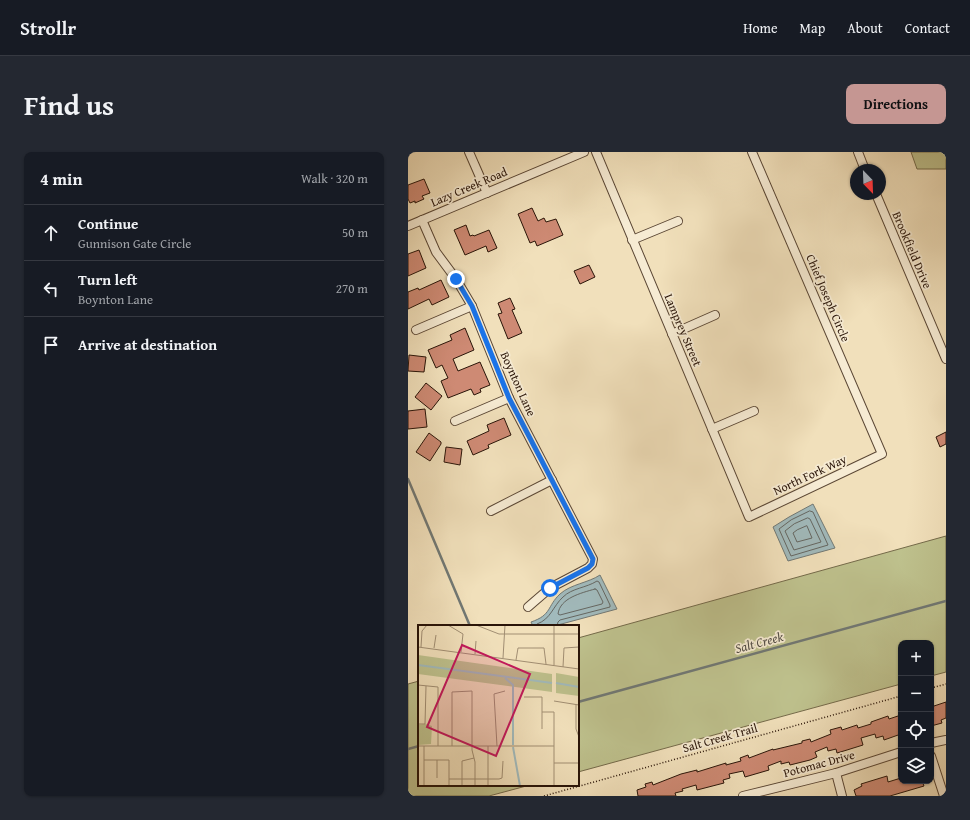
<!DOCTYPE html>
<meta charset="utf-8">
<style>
body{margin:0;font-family:"Gentium Book Plus",serif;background:#242831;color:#f1f3f6}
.controls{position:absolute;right:12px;bottom:12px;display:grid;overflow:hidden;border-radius:8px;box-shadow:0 1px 3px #0004}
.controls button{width:36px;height:36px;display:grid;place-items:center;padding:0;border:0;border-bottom:1px solid #363941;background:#171b24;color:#f1f3f6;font:20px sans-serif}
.compass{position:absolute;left:442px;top:12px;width:36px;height:36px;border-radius:50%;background:#171b24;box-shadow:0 1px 3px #0004;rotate:157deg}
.stop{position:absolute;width:12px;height:12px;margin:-9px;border:3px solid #1a73e8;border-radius:50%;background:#fff}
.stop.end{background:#1a73e8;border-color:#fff;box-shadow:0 1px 4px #0008}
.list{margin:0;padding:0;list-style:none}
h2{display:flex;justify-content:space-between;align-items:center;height:52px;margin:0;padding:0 16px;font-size:17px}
h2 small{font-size:13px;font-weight:400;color:#9ea1a6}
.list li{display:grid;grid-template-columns:26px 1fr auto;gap:12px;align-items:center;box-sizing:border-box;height:56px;padding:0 16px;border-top:1px solid #363941}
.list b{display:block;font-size:15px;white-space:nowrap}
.list p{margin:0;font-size:13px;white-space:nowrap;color:#9ea1a6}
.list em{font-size:13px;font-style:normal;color:#9ea1a6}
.icon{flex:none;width:22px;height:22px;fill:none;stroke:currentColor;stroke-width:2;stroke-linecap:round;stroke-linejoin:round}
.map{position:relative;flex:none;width:538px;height:644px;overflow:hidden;border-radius:8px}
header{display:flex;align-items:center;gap:24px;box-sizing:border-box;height:56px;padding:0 20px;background:#171b24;border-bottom:1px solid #363941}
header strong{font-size:19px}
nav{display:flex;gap:22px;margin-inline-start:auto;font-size:14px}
.intro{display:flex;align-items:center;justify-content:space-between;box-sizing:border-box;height:96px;padding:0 24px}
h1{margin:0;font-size:28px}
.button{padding:10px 18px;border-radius:8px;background:#c59692;color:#111;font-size:14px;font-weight:700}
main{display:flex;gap:24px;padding:0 24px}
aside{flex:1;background:#171b24;border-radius:8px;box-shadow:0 1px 3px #0004}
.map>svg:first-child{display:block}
.green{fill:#bec18d;stroke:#746a4a}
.water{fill:#a1babc;stroke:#717874}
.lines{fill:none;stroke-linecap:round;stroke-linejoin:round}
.shore{stroke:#656762;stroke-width:1}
.stream{stroke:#717874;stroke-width:2.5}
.building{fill:#ce8a74;stroke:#291408}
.minor-casing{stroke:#5b4735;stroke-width:10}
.path{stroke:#291408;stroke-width:1.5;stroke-dasharray:1 2;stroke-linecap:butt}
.minor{stroke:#f6ebd3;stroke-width:8}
.route{stroke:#1a73e8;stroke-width:5}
.labels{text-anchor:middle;stroke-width:3.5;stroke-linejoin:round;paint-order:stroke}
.street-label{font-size:12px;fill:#291408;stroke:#f6ebd3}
.water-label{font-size:13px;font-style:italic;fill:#534e47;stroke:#f6ebd3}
.inset-river{fill:none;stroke:#a1babc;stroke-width:2}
.inset-road{fill:none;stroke:#a18e73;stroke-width:1}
.view{fill:#c2185b;fill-opacity:0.15;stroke:#c2185b;stroke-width:2}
.inset-edge{fill:none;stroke:#291408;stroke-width:2}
</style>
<header>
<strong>Strollr</strong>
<nav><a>Home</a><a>Map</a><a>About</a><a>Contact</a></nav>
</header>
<div class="intro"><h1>Find us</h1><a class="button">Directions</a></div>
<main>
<aside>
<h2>4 min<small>Walk · 320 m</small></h2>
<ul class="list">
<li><svg class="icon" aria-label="ahead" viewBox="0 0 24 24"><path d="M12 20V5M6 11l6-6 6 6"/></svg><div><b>Continue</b><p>Gunnison Gate Circle</p></div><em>50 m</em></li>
<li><svg class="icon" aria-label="left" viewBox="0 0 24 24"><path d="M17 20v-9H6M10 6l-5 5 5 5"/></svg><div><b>Turn left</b><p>Boynton Lane</p></div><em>270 m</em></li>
<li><svg class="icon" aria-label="arrive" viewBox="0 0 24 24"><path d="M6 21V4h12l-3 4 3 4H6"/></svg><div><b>Arrive at destination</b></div></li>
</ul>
</aside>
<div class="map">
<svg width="538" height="644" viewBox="0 0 538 644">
<rect width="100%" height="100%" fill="#f1e0bb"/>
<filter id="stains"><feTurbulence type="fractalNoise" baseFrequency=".005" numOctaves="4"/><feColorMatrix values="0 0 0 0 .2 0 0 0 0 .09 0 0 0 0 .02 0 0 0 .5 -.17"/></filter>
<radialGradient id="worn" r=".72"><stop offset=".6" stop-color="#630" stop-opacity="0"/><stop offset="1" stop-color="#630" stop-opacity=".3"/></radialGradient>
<!-- green -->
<g class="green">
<path d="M503 0H538V17H509Z"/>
<path d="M538 384V520L523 524V491H493V532L170 620V486Z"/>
<path d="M11 529V633H122L81 644H0V532Z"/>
</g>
<!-- water -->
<g class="water">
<path d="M405 352 427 396 380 409 365 375 381 365Z"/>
<path d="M192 423 209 457 146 474H125L123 470C144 463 139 454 152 442 163 432 180 431 192 423Z"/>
</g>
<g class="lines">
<!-- shore -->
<g class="shore">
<path d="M402 359 405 360 420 393 383 404 371 377 383 368Z"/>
<path d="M400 366 402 367 413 390 386 398 377 379 386 372Z"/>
<path d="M399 374 404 386 389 390 385 381 389 378Z"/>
<path d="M187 437 189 438 195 450 194 452 152 463 150 462C152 446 173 441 187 437Z"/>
<path d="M128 474 129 472C143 467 145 454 155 445 164 436 178 436 189 429L191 430 202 453V455L152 468 150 470 149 474"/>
</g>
<!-- stream -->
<g class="stream">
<path d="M0 327 62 474"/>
<path d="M170 550 538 449"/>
<path d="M0 597 11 594"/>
</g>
</g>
<!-- building -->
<g class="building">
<path d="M16 27 22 41 14 44 16 47 7 51V49L2 51 0 47V33Z"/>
<path d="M124 56 130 69 136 66 138 70 148 67 155 83 129 94 127 89 122 91 110 62Z"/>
<path d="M58 73 62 84 65 83 66 84 81 78 89 96 80 100 78 94 57 103 46 78Z"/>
<path d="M11 98 18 116 0 124V102Z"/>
<path d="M181 113 187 125 172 132 166 119Z"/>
<path d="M33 128 41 145 24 153 21 147 0 157V140L10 136 11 138Z"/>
<path d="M102 146 107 157 104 158 114 181 100 187 90 162 94 161 90 151Z"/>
<path d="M57 176 66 198 45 207 50 219 72 210 82 233 72 237 73 240 66 243 63 237 40 246 33 229 40 226 34 213 28 216 20 198 44 188 42 183Z"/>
<path d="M1 203 18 205 16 220 0 219Z"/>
<path d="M18 231 34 244 23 258 7 245Z"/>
<path d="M17 257 19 275 0 277V259Z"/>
<path d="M96 266 103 283 80 293 81 296 65 303 59 289 81 279 79 273Z"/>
<path d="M538 280V292L532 295 528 285Z"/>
<path d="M21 281 33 290V292L22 309 8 300Z"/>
<path d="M38 295 54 297 52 313 36 310Z"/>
<path d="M538 550V566L533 568 534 571 523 574V555Z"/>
<path d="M493 563V582L476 588 475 584 468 586 467 582 453 586 455 593 439 598 429 601 428 597 420 599 419 595 407 600 409 605 402 608 382 613 381 610 373 612V609L360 614 361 618 337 625 335 619 321 622 322 626 315 628 316 631 289 638 288 633 274 637 275 639 267 641 268 644H230L229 638 238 635 237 632 244 630 245 633 273 622 289 618V620L318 611V613L333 609 332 606 340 603 341 606 365 597V598L394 591V589L402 587 403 590 423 582 422 578 433 575 434 578 449 573 450 576 463 572V570L480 564 481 567Z"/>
<path d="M479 624 480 630 493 626V629H514L516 634 482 644H448L446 638 454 634 453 632Z"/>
</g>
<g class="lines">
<defs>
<g id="minor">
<path d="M61 0 79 41"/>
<path d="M188 0 341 365 474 302 344 0"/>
<path d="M450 0 457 18"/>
<path d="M468 42 538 207"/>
<path d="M14 68 28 100 48 127 64 154 101 246 185 407 184 412 180 416 142 436 120 455"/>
<path d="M0 74 176 0"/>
<path d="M224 88 270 69"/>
<path d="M8 178 64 154"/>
<path d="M264 182 307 163"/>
<path d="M47 269 101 246"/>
<path d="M304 277 346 259"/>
<path d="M83 359 144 328"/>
<path d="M523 591 538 588"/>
<path d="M523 604 536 644"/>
<path d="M428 621 434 644"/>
<path d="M335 644 428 621 493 600"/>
</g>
</defs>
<!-- minor casing -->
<use href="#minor" class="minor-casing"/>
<!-- path -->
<g class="path">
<path d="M523 536 538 532"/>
<path d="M136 644 493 544"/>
</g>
<!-- minor -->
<use href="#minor" class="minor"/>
</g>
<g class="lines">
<!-- route -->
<path class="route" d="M48 127 64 154 101 246 185 407 184 412 180 416 142 436"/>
</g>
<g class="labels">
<!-- street labels -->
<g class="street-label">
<text transform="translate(61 35) rotate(-23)" y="4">Lazy Creek Road</text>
<text transform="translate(504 98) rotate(67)" y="4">Brookfield Drive</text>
<text transform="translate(420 146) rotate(67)" y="4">Chief Joseph Circle</text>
<text transform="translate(275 178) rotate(67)" y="4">Lamprey Street</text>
<text transform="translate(110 232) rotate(66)" y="4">Boynton Lane</text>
<text transform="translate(402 323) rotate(-25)" y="4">North Fork Way</text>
<text transform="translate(312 586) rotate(-16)" y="4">Salt Creek Trail</text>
<text transform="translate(411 612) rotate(-15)" y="4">Potomac Drive</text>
</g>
<!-- water labels -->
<g class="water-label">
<text transform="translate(351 490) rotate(-15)" y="5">Salt Creek</text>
</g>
</g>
<!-- overview -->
<g transform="translate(10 473)">
<rect width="161" height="161" fill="#f1e0bb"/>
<path d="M0 30 134 49V67L0 49ZM138 48 161 52V71L138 68ZM8 99 14 101 13 119 0 120V100Z" fill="#bec18d"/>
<path class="inset-river" d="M0 40 134 58M87 53 95 60V120M138 58 161 62M95 122 102 161"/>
<path class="inset-road" d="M30 0 45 9 43 27M58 0 81 9H161M136 0V40M0 22 161 44M3 22 4 6 9 0M16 23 18 10M57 29 58 16M85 33 87 0M98 35 100 23H126L128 39M145 42 146 23 161 22M0 60 20 62V121M106 72H124V104M136 76 161 80M158 79V104L161 112M124 87H136V161M0 99H7L8 61M0 121H136M34 121V67L54 66V125L57 137V161M70 121V161M79 121 76 69 87 66M6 135H31V161M19 135V153M136 138H161M31 154H81L84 153 85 136M6 161V121M44 161V136L56 133"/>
<path class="view" d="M44 20 112 49 78 131 9 102Z"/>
<rect width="161" height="161" class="inset-edge"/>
</g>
<rect width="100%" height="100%" filter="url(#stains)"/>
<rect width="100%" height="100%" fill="url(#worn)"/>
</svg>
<div class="controls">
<button>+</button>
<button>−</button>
<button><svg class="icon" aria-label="locate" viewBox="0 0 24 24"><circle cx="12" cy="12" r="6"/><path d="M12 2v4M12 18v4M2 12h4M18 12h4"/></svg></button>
<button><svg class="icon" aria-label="layers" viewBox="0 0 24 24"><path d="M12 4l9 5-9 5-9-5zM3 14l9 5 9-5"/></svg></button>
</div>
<svg class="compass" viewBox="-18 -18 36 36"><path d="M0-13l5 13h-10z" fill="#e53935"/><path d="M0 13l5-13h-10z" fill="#9ea1a6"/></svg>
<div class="stop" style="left:142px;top:436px"></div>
<div class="stop end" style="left:48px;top:127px"></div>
</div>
</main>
